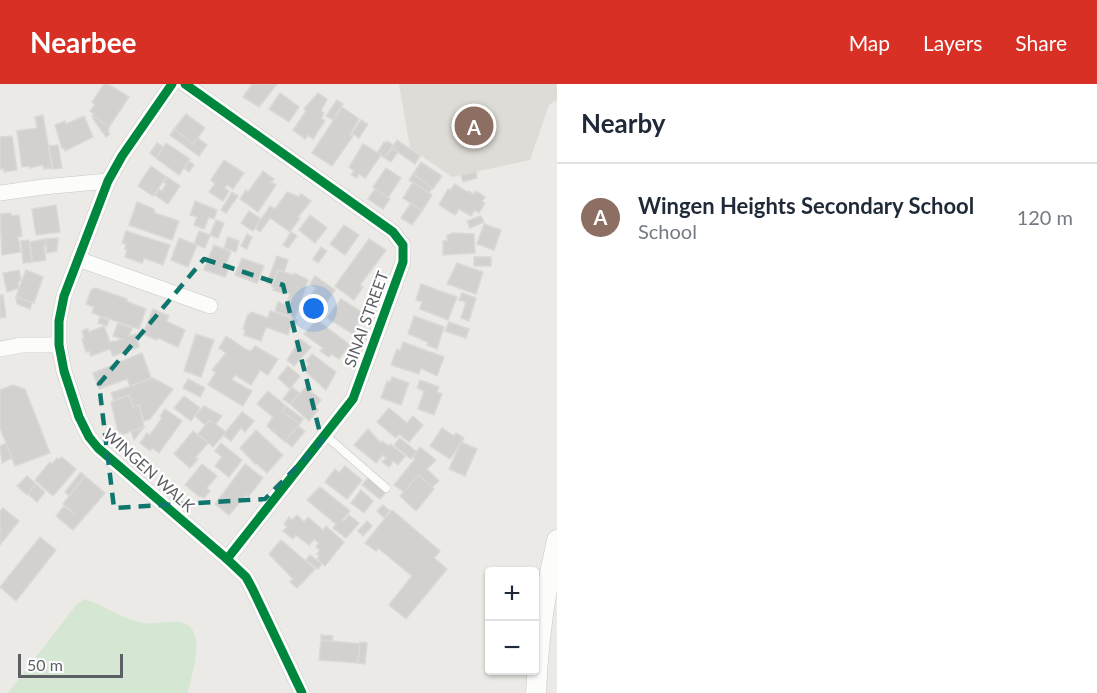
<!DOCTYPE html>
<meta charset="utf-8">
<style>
body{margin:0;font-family:Lato,sans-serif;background:#f6f6f7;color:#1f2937}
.controls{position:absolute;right:18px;bottom:18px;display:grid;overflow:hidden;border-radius:6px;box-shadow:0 2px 4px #0004}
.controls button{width:54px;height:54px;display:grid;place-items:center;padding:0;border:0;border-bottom:2px solid #e0e1e3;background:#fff;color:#1f2937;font:30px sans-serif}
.scale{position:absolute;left:18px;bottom:15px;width:105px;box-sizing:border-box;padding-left:6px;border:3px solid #5c5f63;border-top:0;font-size:16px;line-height:21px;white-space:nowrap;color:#5c5f63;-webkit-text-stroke:4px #fff;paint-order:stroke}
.you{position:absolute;left:314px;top:225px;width:21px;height:21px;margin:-15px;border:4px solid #fff;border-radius:50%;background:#1a73e8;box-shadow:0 0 0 9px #1a73e833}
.badge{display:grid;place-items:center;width:39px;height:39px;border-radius:50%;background:#d93025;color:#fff;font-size:20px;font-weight:700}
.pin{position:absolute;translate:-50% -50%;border:3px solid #fff;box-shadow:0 2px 6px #0006}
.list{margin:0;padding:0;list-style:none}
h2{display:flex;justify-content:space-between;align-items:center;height:78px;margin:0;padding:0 24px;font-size:26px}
h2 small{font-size:20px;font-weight:400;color:#747a83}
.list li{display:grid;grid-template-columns:39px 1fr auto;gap:18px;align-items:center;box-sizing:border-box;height:108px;padding:0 24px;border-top:2px solid #e0e1e3}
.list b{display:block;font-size:22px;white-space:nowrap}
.list p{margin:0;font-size:20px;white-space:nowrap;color:#747a83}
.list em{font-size:20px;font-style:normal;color:#747a83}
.map{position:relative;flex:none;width:557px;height:609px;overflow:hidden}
header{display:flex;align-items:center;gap:36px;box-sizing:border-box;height:84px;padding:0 30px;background:#d93025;color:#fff}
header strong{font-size:28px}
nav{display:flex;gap:33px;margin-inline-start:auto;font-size:21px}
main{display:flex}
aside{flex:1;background:#fff}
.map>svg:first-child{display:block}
.education{fill:#dedcd6}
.green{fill:#d5e6d2}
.building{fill:#d2d1cf;stroke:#dad9d6;stroke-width:1.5}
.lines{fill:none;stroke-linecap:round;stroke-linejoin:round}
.service-casing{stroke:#c8c8c8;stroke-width:9}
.minor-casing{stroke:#c8c8c8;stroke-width:16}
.tertiary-casing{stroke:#c8c8c8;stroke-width:21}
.service{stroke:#fcfcfb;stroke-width:8}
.minor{stroke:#fcfcfb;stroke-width:15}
.tertiary{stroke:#fcfcfb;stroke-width:20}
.cycleway-casing{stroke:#fff;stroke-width:13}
.cycleway{stroke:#00873e;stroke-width:9}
.marked{fill:none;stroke:#0f766e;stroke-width:4.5;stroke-dasharray:12 8;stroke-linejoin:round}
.labels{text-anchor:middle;stroke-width:4.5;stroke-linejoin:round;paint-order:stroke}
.street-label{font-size:16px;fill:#5c5f63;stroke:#fff}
</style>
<header>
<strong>Nearbee</strong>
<nav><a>Map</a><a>Layers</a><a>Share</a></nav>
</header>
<main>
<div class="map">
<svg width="557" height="609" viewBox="0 0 557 609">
<rect width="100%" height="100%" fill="#ebeae6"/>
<!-- education -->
<path class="education" d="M399 0H557V16L549 21 530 76 452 93 410 64Z"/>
<!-- green -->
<path class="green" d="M85 515C105 522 123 536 145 539 156 541 166 537 177 538 210 540 192 589 188 609H8L77 520Z"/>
<!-- building -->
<g class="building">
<path d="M104 0H108L129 13 109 43 92 32 94 30 90 27 95 21 92 18Z"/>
<path d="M252 0H277L259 23 243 13Z"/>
<path d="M280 9 299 23 289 38 269 25Z"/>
<path d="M318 9 327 15 321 27 324 29 321 34 325 37 313 55 308 51 305 55 293 46 306 27 304 25Z"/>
<path d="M337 16 343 20 333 36 326 32Z"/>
<path d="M342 23 359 35 350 50 353 52 332 82 312 69Z"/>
<path d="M186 30 205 44 193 60 174 45Z"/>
<path d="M43 31 52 84 44 85 43 81 29 84V82L22 83 17 47 37 44 35 33Z"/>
<path d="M84 32 93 53 65 67 64 64H62L55 41 65 37 66 40Z"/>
<path d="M94 33 109 43 108 48 110 50 106 53 93 35Z"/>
<path d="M361 36 368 40 359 54 352 49Z"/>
<path d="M174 45 193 60 198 54 207 61 199 72 170 51Z"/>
<path d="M12 52 17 86 4 88V85H0V53Z"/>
<path d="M397 56 420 72 415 80 392 64Z"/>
<path d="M387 57 393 61 385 74 377 69 384 58 386 59Z"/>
<path d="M157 59 164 63 156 74 150 69Z"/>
<path d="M166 59 190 75 179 91 156 74Z"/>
<path d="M363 60 381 71 365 94 359 90 357 94 351 91 354 87 349 83Z"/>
<path d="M58 61 62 84 53 85 49 62Z"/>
<path d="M392 64 398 68 391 78 385 74Z"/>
<path d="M224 76 244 89 233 105 227 101 225 104 229 107 223 117 209 108 215 100 211 96Z"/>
<path d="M189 77 194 81 189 88 184 84Z"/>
<path d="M421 78 442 92 433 105 413 90Z"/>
<path d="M151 82 166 93 153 112 138 102Z"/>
<path d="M386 84 401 94 388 114 373 103Z"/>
<path d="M263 87 274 95 271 98 276 101 258 128 240 115 246 106 248 108Z"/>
<path d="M476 88 477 94 463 98 461 91Z"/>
<path d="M413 90 432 104 429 109 409 96Z"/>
<path d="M167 93 180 102 168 120 155 111 159 105 162 107 166 100 163 98Z"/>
<path d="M413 98 432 111 422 127 403 114Z"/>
<path d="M455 100 467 108 468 107 474 110 476 107 485 113 482 117 485 119 479 129 475 126 471 132 459 125 455 131 439 121 448 105 450 106Z"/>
<path d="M375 105 390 115 383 125 368 115Z"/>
<path d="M232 108 238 112 226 129 221 126Z"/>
<path d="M287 108 299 113 301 110 311 117 298 133 300 134 290 148 270 134 260 148 255 144 270 122 275 125Z"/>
<path d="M195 117 217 126 214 135 209 133 204 145 194 141 197 133 190 131Z"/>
<path d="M137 118 154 125 155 129 179 137 172 156 129 141Z"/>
<path d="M411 119 422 127 412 141 401 134Z"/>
<path d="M56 121 60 148 36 151 32 125Z"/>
<path d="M249 127 261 135 253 147 241 139Z"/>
<path d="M11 129V132L19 131 22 152 18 153 21 168 2 171 0 130Z"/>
<path d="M310 131 327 144 315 159 299 146Z"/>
<path d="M481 132 484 138 470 144 467 137Z"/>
<path d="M216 136 224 139 218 154 210 151Z"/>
<path d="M484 140 501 146 494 166 477 160Z"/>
<path d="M344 141 359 151 345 171 330 160Z"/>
<path d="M126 147 170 161 163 181 144 174 142 179 125 173 127 166 125 165 126 160 122 159Z"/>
<path d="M199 147 210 151 205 164 194 160Z"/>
<path d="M291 148 297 152 288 164 283 161Z"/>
<path d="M453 149 474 150 475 169 443 171V157H447V151Z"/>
<path d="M247 150 252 153 247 165 241 162Z"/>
<path d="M228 153 239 157 236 168 224 164Z"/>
<path d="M58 154 57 167 47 169 45 155Z"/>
<path d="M179 154 197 161 188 183 171 176Z"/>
<path d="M45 155 46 161 44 162 46 176 33 178 30 158Z"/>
<path d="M369 155 386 166 360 201 363 203 354 216 335 202Z"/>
<path d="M29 156 32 178 23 179 21 157Z"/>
<path d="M214 161 231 168 226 180 230 181 225 193 204 186Z"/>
<path d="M321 163 327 167 318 179 313 175Z"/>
<path d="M277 172 288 176 284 188 278 186 273 201 267 199Z"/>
<rect x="474" y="173" width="17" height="9"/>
<path d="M242 174 264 182 257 199 235 191Z"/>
<path d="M457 179 483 188 476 210 447 200Z"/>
<path d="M19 186 21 195 18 199 19 204 7 208 3 189Z"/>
<path d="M26 186 43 193 34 219 16 213Z"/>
<path d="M278 186 293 191 294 189 308 196 295 234 275 227 278 218 286 221 290 210 286 208V210L273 206 274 204 272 203Z"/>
<path d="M315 192 335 206 320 228 306 219 316 204 310 200Z"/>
<path d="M421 200 457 213 448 236 420 225 422 218 416 216Z"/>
<path d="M95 204 127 215 126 217 146 225 139 245 92 229 94 223 86 220 91 206Z"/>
<path d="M462 209 476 214 469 237 461 234 466 218 459 216Z"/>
<path d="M0 211H3L6 233 0 234Z"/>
<path d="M16 213 32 218 30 225 17 220Z"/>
<path d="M341 215 363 229 357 241 359 242 353 250 327 234Z"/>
<path d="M306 221 319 230 313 238 301 227Z"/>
<path d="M153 225 169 232 166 237 185 246 178 263 158 254 157 256 143 250Z"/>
<path d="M270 227 297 236 295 242 291 241 288 251 266 243 261 257 244 251 245 246 243 245 248 230 250 231 251 228 268 234Z"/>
<path d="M414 232 444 243 437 265 427 261 428 258 421 256 422 255 408 250Z"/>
<path d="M100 233 109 236 107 242 98 239Z"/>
<path d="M317 236 350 261 339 275 331 270 329 273 320 267 323 264 304 250Z"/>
<path d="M449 238 469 245 466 254 445 247Z"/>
<path d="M118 239 132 244 129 252 136 250 139 263 113 272 110 265 91 272 89 267 86 268 82 255 84 254 82 247 88 244 89 248 104 242 110 258 116 257 122 255 113 252Z"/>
<path d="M196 250 214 256 201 293 184 287Z"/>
<path d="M226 252 247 266 251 267 255 262 278 275 268 291 260 286 251 301 235 291 232 296 252 307 243 322 208 301 216 288 212 286 226 269 219 264Z"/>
<path d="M300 255 311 263 294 282 287 276Z"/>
<path d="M403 258 444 273 437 292 421 284 419 290 391 281 397 265 400 267Z"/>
<path d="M142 269 151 294 130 302 127 295 99 305 93 289Z"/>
<path d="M312 270 336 288 326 306 304 286 309 280 306 277Z"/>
<path d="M288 282 300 292 290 305 278 294Z"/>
<path d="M392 293 409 299 401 321 381 314 387 297 390 298Z"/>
<path d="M153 294 173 305 150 335 144 337 139 321 133 323 129 311 114 317 111 309Z"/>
<path d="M188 295 205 304 200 313 183 304Z"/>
<path d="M420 296 439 303 437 308 442 310 434 331 418 325 424 307 417 304Z"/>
<path d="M13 301 25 305 50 369 15 382 0 344V306Z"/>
<path d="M292 303 301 310 290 320 283 315Z"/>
<path d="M306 303 321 316 315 323 318 326 309 337 290 320Z"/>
<path d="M268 307 286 322 282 327 300 340 285 358 267 342 273 333 257 320Z"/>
<path d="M129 311 133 323 139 321 144 343 124 350 118 348 111 318Z"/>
<path d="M184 312 200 324 191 337 174 324Z"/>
<path d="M204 322 222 332 215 341 210 336 205 341 195 332Z"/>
<path d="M286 322 303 335 300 340 282 327Z"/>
<path d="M389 324 407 339 413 332 423 341 409 358 399 350 396 354 377 338Z"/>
<path d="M165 325 182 337 159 369 152 364 150 367 140 359 147 349 150 351 162 334 160 332Z"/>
<path d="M242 328 254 337 245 348 241 344 231 357 223 351Z"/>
<path d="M210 336 226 348 213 363 198 350Z"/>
<path d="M298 342 305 347 292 363 285 357Z"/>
<path d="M144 343 134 356 131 347Z"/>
<path d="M442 344 454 352 456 349 464 354 450 375 430 362Z"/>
<path d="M368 345 381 359 382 357 389 362 390 360 405 372 398 381 393 377 389 383 382 378 386 374 383 371 376 379 354 361Z"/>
<path d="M256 346 283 371 267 389 256 379 255 380 240 364Z"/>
<path d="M193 347 208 359 195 374 198 375 190 384 174 370Z"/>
<path d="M400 354 417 368 411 375 394 361Z"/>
<path d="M461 358 477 365 465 392 449 385Z"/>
<path d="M6 359 12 374 2 379 0 362Z"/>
<path d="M221 359 242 376 229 393 215 382 222 373 215 367Z"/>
<path d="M420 363 436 376 427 385 439 397 432 403 419 391 404 408 394 401 415 375 413 373Z"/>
<path d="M62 373 76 385 53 412 35 396 50 378 52 380 57 374 60 375Z"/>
<path d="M202 380 217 392 207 404 210 407 204 414 202 412 200 413 185 401Z"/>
<path d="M245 380 263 394 248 413 246 411 229 431 215 420Z"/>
<path d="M345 382 362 396 347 415 325 398 335 385 339 389Z"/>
<path d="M81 388 85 392 69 412 65 408Z"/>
<path d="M419 391 434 405 416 427 400 412Z"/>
<path d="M27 392 36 400 27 411 17 402Z"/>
<path d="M85 392 105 409 73 446 56 432 64 422 76 431 63 420Z"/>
<path d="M368 394 386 408 380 415 362 401Z"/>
<path d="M36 400 45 408 37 418 28 410Z"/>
<path d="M320 403 350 427 342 436 344 437 349 431 359 439 346 454 333 444 336 440 307 416Z"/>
<path d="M361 406 373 417 364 429 351 419Z"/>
<path d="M383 421 390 427 384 434 377 427Z"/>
<path d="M3 424 19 437 0 461V427Z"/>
<path d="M392 426 440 467 434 474 447 485 406 535 389 521 412 492 378 464 376 467 365 459Z"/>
<path d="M297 431 304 438 308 433 323 446 326 442 344 458 325 482 317 475 319 472 317 470 320 466 316 463 319 459 314 455 309 461 296 451 293 455 283 447 287 443 284 440 289 433 292 436Z"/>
<path d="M367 437 372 442 363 452 358 447Z"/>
<path d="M40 453 56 466 16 517 0 503Z"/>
<path d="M281 456 315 485 297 504 290 498 293 495 269 470Z"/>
<path d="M310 471 322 480 318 485 306 476Z"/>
<path d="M321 551 333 552 332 557 321 556Z"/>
<path d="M321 556 360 560 358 579 319 576Z"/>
<path d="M360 558 367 559 365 580 358 579Z"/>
</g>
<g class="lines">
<defs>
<path id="service" d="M325 351 386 404"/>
<g id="minor">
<path d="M172 0 122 72 108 97 64 212 59 237V261L64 287 79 333 89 353 98 364 227 475 246 493 252 504 302 609"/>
<path d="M185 0 393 148 403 161V178L353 315 227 475"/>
<path d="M0 109 43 103 108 97"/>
<path d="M78 175 210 222"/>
<path d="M0 265 22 261H59"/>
</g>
<path id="tertiary" d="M536 609C538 557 545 507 557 456"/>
</defs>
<!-- service casing -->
<use href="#service" class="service-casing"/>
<!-- minor casing -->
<use href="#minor" class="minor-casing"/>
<!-- tertiary casing -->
<use href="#tertiary" class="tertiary-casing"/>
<!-- service -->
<use href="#service" class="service"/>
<!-- minor -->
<use href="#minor" class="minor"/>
<!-- tertiary -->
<use href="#tertiary" class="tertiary"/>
<defs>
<g id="cycleway">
<path d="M172 0 122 72 108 97 64 212 59 237V261L64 287 79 333 89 353 98 364 227 475 246 493 252 504 302 609"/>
<path d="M185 0 393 148 403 161V178L353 315 227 475"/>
</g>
</defs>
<!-- cycleway casing -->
<use href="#cycleway" class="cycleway-casing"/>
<!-- cycleway -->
<use href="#cycleway" class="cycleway"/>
</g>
<!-- marked area -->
<path class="marked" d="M204 175 283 201 322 357 265 415 114 424 99 300Z"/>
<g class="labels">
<!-- street labels -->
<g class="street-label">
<text transform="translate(366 235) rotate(-70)" y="6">SINAI STREET</text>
<text transform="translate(149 386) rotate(42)" y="6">WINGEN WALK</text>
</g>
</g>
</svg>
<div class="controls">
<button>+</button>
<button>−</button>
</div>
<div class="scale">50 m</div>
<div class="you"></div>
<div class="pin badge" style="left:474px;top:42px;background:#8d6e63">A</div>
</div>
<aside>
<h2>Nearby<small></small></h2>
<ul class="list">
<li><span class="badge" style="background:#8d6e63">A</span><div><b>Wingen Heights Secondary School</b><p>School</p></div><em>120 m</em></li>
</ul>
</aside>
</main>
